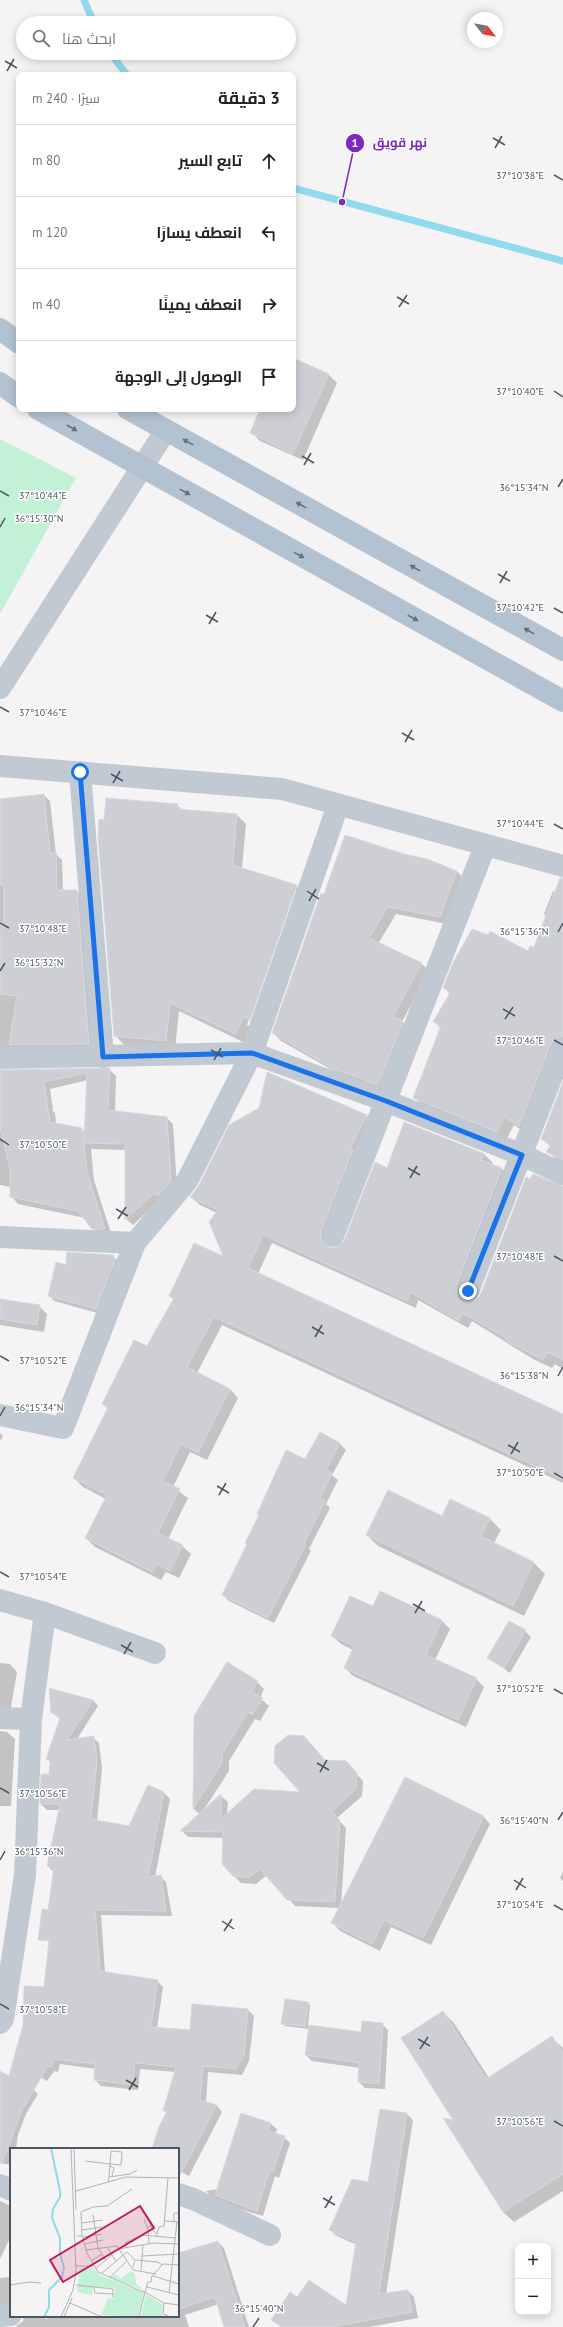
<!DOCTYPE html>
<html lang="ar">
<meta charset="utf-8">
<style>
body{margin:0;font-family:"PT Sans",Cairo,sans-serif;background:#f6f6f6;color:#222;direction:rtl}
.controls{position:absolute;right:12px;bottom:12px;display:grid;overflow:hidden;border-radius:8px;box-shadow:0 2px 10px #0003}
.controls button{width:36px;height:36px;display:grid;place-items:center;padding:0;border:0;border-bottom:1px solid #e0e0e0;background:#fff;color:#222;font:20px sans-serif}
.compass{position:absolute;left:467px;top:12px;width:36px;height:36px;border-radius:50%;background:#fff;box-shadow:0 2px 10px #0003;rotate:121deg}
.stop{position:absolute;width:12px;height:12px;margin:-9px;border:3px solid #1a73e8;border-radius:50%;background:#fff}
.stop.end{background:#1a73e8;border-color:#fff;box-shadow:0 1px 4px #0008}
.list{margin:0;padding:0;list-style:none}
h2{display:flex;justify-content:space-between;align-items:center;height:52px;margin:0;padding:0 16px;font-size:17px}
h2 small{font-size:13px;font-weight:400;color:#767676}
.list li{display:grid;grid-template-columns:26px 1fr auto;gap:12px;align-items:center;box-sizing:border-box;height:72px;padding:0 16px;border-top:1px solid #e0e0e0}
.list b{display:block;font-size:15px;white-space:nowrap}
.list em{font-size:13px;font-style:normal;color:#767676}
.icon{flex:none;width:22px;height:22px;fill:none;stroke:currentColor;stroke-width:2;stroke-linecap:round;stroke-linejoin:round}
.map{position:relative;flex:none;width:563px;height:2327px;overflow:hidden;direction:ltr}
.search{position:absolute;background:#fff;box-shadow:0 2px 10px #0003;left:16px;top:16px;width:280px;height:44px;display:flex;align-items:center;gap:10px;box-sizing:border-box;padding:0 14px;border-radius:22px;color:#767676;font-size:15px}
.panel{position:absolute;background:#fff;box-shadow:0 2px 10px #0003;left:16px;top:72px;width:280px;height:340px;border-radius:8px;direction:rtl}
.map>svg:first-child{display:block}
.green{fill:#c3f1d5}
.shadow{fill:#0003;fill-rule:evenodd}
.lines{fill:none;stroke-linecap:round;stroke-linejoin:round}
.stream{stroke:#90daee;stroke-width:7}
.building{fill:#cdcfd5;stroke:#d7d9de}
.minor{stroke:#c1cad2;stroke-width:22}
.major{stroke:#b3c2d1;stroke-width:22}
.oneway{fill:#64717d}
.route{stroke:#1a73e8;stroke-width:5}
.ticks{fill:none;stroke:#4a5661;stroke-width:1.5}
.inset-river{fill:none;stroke:#90daee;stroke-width:2}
.inset-road{fill:none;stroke:#b1b4b9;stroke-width:1}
.view{fill:#c2185b;fill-opacity:0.15;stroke:#c2185b;stroke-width:2}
.inset-edge{fill:none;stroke:#4a5661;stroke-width:2}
.ticks-label{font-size:10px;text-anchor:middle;fill:#4a5661;stroke:#fff;stroke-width:3;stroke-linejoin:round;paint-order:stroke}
.leader{fill:none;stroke:#7b2cbf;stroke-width:1.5}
.callout-dot{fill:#7b2cbf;stroke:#fff;stroke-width:1.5}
.mark-label{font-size:12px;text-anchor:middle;font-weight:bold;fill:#fff}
.callout-label{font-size:13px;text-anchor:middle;font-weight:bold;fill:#7b2cbf;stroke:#fff;stroke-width:3;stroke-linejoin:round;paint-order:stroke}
</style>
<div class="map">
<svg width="563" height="2327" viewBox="0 0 563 2327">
<rect width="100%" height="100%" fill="#f5f3f3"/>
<!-- green -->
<path class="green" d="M0 439 76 478 0 614Z"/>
<!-- shadow -->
<g class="shadow">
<path d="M19 267V276L16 273Z"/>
<path d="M293 359 328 374 337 383 303 460 260 441 251 432 261 409H293Z"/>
<path d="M44 795 50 801 56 854 62 860 63 891H77L83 898 95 1050 0 1055V800Z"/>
<path d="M177 805 182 810 237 815 246 824 242 869 296 886 306 896 245 1043 179 1011 175 1050 124 1045 115 1035 105 821ZM294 891H296L249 1026 247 1025Z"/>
<path d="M457 871 464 879 447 924 396 914 378 944 422 964 429 971 402 1022 408 1028 386 1092 343 1076 281 1041 273 1033 325 895Z"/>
<path d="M553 891 563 894V1049L528 1134 514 1125 506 1140 423 1107 415 1098 441 1029 434 1021 450 994 444 988 529 953 534 948 546 917 544 914Z"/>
<path d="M109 1069 116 1076 115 1112 167 1118 173 1124 177 1188 161 1199 133 1225 126 1219V1150L91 1149 94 1180 112 1236 100 1235 85 1218 18 1204 11 1196V1187L0 1185V1071ZM88 1080 86 1133 82 1129 56 1124 55 1113 51 1109 53 1110 50 1089Z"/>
<path d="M563 1085V1165L548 1152 551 1147 542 1139Z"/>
<path d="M366 1116 375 1124 330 1240 329 1248 336 1249 345 1241 387 1170 484 1154 493 1163 491 1165 502 1169 511 1178 465 1296 466 1303 476 1302 563 1187V1369L555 1364 552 1368 533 1359 472 1321 468 1328 418 1300 416 1308 272 1243 258 1274 563 1415V1483L222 1325 197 1373 230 1389 238 1398 207 1460 190 1452 173 1487 188 1498 168 1539 182 1546 191 1554 179 1578 166 1572 161 1580 95 1547 86 1538 106 1499 83 1487 74 1478 108 1409 103 1404 147 1348 174 1300 170 1296 225 1258 217 1213 200 1205 191 1197Z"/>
<path d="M113 1256 118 1261 101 1314 54 1301 49 1295 66 1267Z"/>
<path d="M0 1300 39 1306 47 1314 44 1332 0 1325Z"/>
<path d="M0 1433 3 1436 0 1441Z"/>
<path d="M321 1433 340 1444 346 1450 332 1475 338 1480 326 1504 330 1508 309 1549 311 1551 274 1623 229 1601 223 1595Z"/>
<path d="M451 1500 490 1519 501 1530 494 1543 534 1563 545 1574 524 1616 378 1546 367 1535 443 1517Z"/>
<path d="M380 1592 442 1621 450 1629 435 1660 476 1679 484 1687 466 1727 353 1676 345 1668 353 1650 341 1644 332 1636 373 1608Z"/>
<path d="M525 1631 531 1637 510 1673 489 1658Z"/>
<path d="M0 1663 10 1664 17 1672 10 1713 0 1716Z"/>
<path d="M257 1682 264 1689 260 1698 269 1706 260 1721 255 1719 229 1761V1771L203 1811 221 1796 228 1802 227 1814 303 1793 325 1761 352 1769 363 1781 362 1796 337 1818 346 1828 341 1906 483 1816 490 1824 431 1945 391 1927 380 1951 340 1931 333 1923 340 1908 295 1906 267 1875 256 1884 241 1883 234 1876 224 1838 188 1837 182 1831 200 1815 194 1809 195 1717Z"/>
<path d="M93 1700 98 1706 77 1739 93 1737 99 1743 102 1768 97 1821 130 1827 164 1793 170 1799 155 1877 160 1876 166 1882 172 1916 101 1915 105 1973 157 1981 163 1987 157 2028 191 2031 248 2010 254 2016 249 2061 242 2075 208 2072 206 2103 217 2106 222 2112 189 2176 178 2170V2149H153L167 2113 164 2110 176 2072 140 2069 138 2090 101 2086 95 2080 96 2069 60 2064 58 2072 54 2071 47 2081 20 2065 45 1988 49 1943 47 1940 54 1872 48 1866 59 1810H47L41 1804 50 1775 51 1763 47 1759 61 1720 52 1712Z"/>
<path d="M0 1731 7 1732 15 1739 11 1806H0Z"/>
<path d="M563 1872V1881L560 1878Z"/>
<path d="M307 2003 310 2005 308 2026 362 2033 382 2024 388 2030 385 2089 365 2088 359 2082 360 2068 312 2061 306 2055 309 2029 285 2026 282 2023Z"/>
<path d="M443 2012 454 2023 489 2078 552 2038 563 2048V2191L514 2222 503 2212Z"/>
<path d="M0 2079 34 2090 38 2094 26 2114 18 2135 16 2149H11V2165L0 2163Z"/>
<path d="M381 2110 407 2114 413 2120 386 2294 408 2291 414 2297 418 2318 369 2327H281L273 2319 297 2299 347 2306 357 2245 337 2236 330 2230 369 2183Z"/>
<path d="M271 2124 277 2129 275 2135 284 2137 290 2143 279 2178 275 2176 263 2216 236 2208 211 2196 206 2191 218 2189Z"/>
<path d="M0 2201 11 2206V2236L0 2259Z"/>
<path d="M218 2242 224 2248 249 2327H225L219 2304 185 2315 189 2327H15L23 2321 24 2316H45V2319L60 2316H178V2254Z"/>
<path d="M11 2277V2310L0 2312V2278Z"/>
</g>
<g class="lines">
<!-- stream -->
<g class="stream">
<path d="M84 0 94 23"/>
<path d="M110 53 127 75"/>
<path d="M293 188 563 261"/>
</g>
</g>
<!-- building -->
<g class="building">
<path d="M293 358 329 374 293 454 250 433 260 409H293Z"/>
<path d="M44 794 50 853 56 852 57 890H77L89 1044 9 1045 17 996 0 994V923H4V885H0V799Z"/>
<path d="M106 798 178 804 177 809 237 814 233 865 297 885 250 1020 244 1017 235 1034 170 1003 166 1041 114 1036 98 836 99 819 104 820Z"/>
<path d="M345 835 404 854 427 859 457 871 440 917 388 907 369 938 422 963 393 1017 401 1020 400 1023 402 1025 378 1085 334 1069 272 1033 321 893 324 894Z"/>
<path d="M560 878H563V1036L556 1038 551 1043 519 1126 505 1117 497 1132 413 1098 441 1026 433 1022 451 991 443 988 453 963 472 929 488 935 490 931 528 951 530 946 534 947Z"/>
<path d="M110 1068 108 1110 167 1117 171 1181 158 1196 154 1193 125 1220V1144L84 1143 87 1073 44 1082 50 1122 82 1128 87 1172 105 1229H92L78 1211 10 1197V1169L0 1127V1070Z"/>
<path d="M267 1072 367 1115 350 1149 353 1150 321 1231V1238L328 1247 335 1248 344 1241 375 1162 387 1168 404 1122 485 1154 481 1160 502 1168 456 1286 458 1298 464 1303 475 1301 480 1296 526 1177 530 1179 533 1174 563 1186V1360L548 1352 543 1360 505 1340 506 1338 463 1313 459 1321 410 1292 407 1301 263 1235 248 1268 563 1414V1479L214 1317 187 1367 230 1389 198 1453 181 1444 163 1481 180 1489 158 1533 183 1545 170 1571 157 1564 152 1572 85 1538 107 1495 73 1478 108 1407 102 1404 134 1340 147 1346 174 1298 169 1296 194 1243 223 1256 209 1222 218 1210 190 1197 198 1187 229 1125 259 1108Z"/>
<path d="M563 1082V1160L546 1152 551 1145 541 1139Z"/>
<path d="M67 1252 113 1255 115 1260 96 1309 48 1296 56 1262 66 1265Z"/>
<path d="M0 1299 40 1305 37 1325 0 1319Z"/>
<path d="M320 1432 340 1443 326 1470 332 1473 320 1499 325 1501 304 1543 306 1544 268 1618 222 1595 247 1544 245 1543 259 1515 257 1514 286 1450 305 1459Z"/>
<path d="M388 1490 442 1516 450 1499 490 1518 481 1536 534 1562 513 1606 366 1535Z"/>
<path d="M380 1591 442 1620 426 1655 477 1678 458 1720 344 1668 354 1646 331 1636 350 1596 373 1606Z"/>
<path d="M509 1621 526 1630 504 1668 487 1658Z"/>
<path d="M227 1662 258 1681 252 1692 263 1698 252 1715 248 1712 222 1754V1763L193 1809 194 1716Z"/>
<path d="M49 1688 93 1700 67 1740 94 1736 97 1761 91 1819 129 1826 148 1785 164 1792 148 1877 161 1875 166 1911 95 1910 100 1971 158 1980 151 2027 190 2030 192 2004 248 2009 244 2055 236 2069 203 2066 200 2100 217 2105 178 2179V2149H152L159 2127 167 2111H163L176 2067 135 2063 132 2085 94 2080 95 2064 54 2059 52 2067 48 2066 22 2110 2 2163H0V2071L9 2076 23 2025 24 1986 44 1987 49 1941 38 1940 42 1909 48 1910 54 1867 47 1866 60 1804H40L41 1774H49L50 1761 46 1759 60 1718 51 1712Z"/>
<path d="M288 1735 304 1736 325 1760 346 1761 357 1773 356 1789 332 1811 340 1821 335 1902 287 1900 260 1869 249 1878 233 1876 222 1864 223 1832 180 1831 221 1794V1819L254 1789 300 1792 274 1763 275 1746Z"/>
<path d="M405 1777 484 1816 423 1938 384 1920 372 1944 331 1923Z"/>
<path d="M285 1999 308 2002 305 2026 281 2024Z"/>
<path d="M443 2011 486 2079 552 2036 563 2053V2174L503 2212 443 2118 453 2120 401 2038Z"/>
<path d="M362 2021 383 2023 379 2084 358 2082 359 2063 305 2055 309 2025 361 2032Z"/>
<path d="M380 2109 407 2113 379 2294 408 2290 412 2312 331 2327H282L271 2320 290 2292 297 2297 309 2280 346 2305 356 2242 329 2230 352 2179 368 2182Z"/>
<path d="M241 2113 271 2123 268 2131 285 2136 273 2172 269 2171 257 2211 215 2195Z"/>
<path d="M218 2241 227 2270 245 2327H224L215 2297 178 2309V2253Z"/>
</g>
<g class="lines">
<!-- minor -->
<g class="minor">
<path d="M0 688 166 430"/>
<path d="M0 766 282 789 563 866"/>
<path d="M80 772 103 1057"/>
<path d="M0 1058 252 1053 386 1101 522 1155 563 1174"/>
<path d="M333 1236 485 846"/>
<path d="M0 1237 135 1243"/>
<path d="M468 1291 563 1048"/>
<path d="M0 1415 63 1428 135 1243 187 1181 252 1053 338 805"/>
<path d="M0 1600 45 1613 31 1719 25 1875 3 2019 0 2023"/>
<path d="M45 1613 155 1653"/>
<path d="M0 1718 31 1719"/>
<path d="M0 2185 11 2190"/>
<path d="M178 2194 193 2199 270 2235"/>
<path d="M0 2316 11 2315"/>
</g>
<!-- major -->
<g class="major">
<path d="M0 329 19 343"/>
<path d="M0 383 19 397"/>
<path d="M38 409 563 701"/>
<path d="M128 409 563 650"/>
</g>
</g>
<!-- one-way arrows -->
<defs><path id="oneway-solid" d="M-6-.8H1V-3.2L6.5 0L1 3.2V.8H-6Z"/></defs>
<g class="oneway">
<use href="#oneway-solid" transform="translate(72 428) rotate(30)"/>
<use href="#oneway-solid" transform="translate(188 442) rotate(-151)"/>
<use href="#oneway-solid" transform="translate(185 492) rotate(29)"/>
<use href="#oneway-solid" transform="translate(301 505) rotate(-151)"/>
<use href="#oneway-solid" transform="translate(299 555) rotate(29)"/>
<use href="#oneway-solid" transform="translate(415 568) rotate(-151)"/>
<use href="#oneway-solid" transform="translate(413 618) rotate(29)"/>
<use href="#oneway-solid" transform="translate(529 631) rotate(-151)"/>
</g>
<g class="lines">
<!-- route -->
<path class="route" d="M80 772 103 1057 252 1053 386 1101 522 1155 468 1291"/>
</g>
<!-- ticks -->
<path class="ticks" d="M5 61 17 68M7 71 14 59M493 138 505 145M495 148 502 136M554 175 563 180M397 297 409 304M399 307 407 295M554 391 563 397M302 456 314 463M304 465 311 453M558 487 563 479M0 491 9 496M0 527 5 518M498 574 510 581M500 583 507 571M554 608 563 613M206 615 218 622M209 624 216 612M0 707 9 712M402 733 414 740M405 742 412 730M111 774 123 781M113 783 120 771M554 824 563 829M307 891 319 899M309 901 316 889M0 923 9 928M558 932 563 923M0 971 5 963M503 1009 515 1016M505 1019 513 1007M554 1040 563 1045M211 1050 223 1057M214 1060 221 1048M0 1139 9 1145M408 1168 420 1175M410 1178 417 1166M116 1209 128 1216M118 1219 126 1207M554 1256 563 1261M312 1327 324 1334M315 1337 322 1325M0 1356 9 1361M558 1376 563 1367M0 1416 5 1407M508 1445 520 1452M511 1454 518 1442M554 1473 563 1478M217 1486 229 1493M219 1495 226 1483M0 1572 9 1577M413 1604 425 1611M415 1613 422 1601M121 1645 133 1652M124 1654 131 1642M554 1689 563 1694M317 1763 329 1770M320 1772 327 1760M0 1788 9 1793M558 1820 563 1812M0 1860 5 1851M514 1880 526 1888M516 1890 523 1878M554 1905 563 1910M222 1921 234 1929M224 1931 232 1919M0 2004 9 2009M418 2039 430 2046M420 2049 428 2037M126 2080 138 2087M129 2090 136 2078M554 2121 563 2126M323 2198 335 2205M325 2208 332 2196M253 2327 259 2318"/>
<!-- overview -->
<g transform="translate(10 2148)">
<rect width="169" height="169" fill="#f5f3f3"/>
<path d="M70 120H83L90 127 134 145 128 169 91 167 98 150 104 151 105 140 83 139 82 147 67 144ZM121 123 125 126 126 136 134 142 100 130 105 126 111 131ZM136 146 153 157 152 167 157 169H131Z" fill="#c3f1d5"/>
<path class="inset-river" d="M34 169 39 159V142L52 129 54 120 50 105V90L42 70 43 61 50 49V43L41 0"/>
<path class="inset-road" d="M64 0 66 62M75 13 100 16 111 17 112 4 101 3 99 29 98 34M100 18 104 20 102 28M99 29 120 26 127 22M66 43 116 29 169 30M83 67 88 100 96 113M134 71 138 82 139 95M155 73 169 74M164 74V65H169M72 75 93 72M137 81 140 77 146 86M72 82 92 79M67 88H72L77 105 88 124 131 143 135 144 138 134H141L142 128 153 116 169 117M72 88 71 64 83 59 97 58 122 41M73 89 92 86M146 89 149 79 154 78 158 30M75 96 93 92M98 100 106 114M116 100 115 95 132 87 165 90M108 101 143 95 169 96M76 102 107 98 123 122 146 126M132 108 169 106M81 113 92 106M66 118H84M123 119 125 112 148 114 152 117M85 121 102 107M131 122 133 97M91 126 117 104 125 112M143 128 169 136M99 130 116 114M0 137 20 134 31 135M66 137 103 141V150M137 139 169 147M84 140 85 145 104 146M159 145 167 74M60 155 92 169M154 155 153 166 161 169M51 169 63 142 66 124 61 0M54 169 62 150M129 169 135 144 154 155 169 157"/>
<path class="view" d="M130 58 144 80 53 134 40 112Z"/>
<rect width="169" height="169" class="inset-edge"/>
</g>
<g class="ticks-label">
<text x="520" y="179">37°10'38"E</text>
<text x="520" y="395">37°10'40"E</text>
<text x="524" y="491">36°15'34"N</text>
<text x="43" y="499">37°10'44"E</text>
<text x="39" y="522">36°15'30"N</text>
<text x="520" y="611">37°10'42"E</text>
<text x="43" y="716">37°10'46"E</text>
<text x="520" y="827">37°10'44"E</text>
<text x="43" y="932">37°10'48"E</text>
<text x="524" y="935">36°15'36"N</text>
<text x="39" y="966">36°15'32"N</text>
<text x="520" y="1044">37°10'46"E</text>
<text x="43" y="1148">37°10'50"E</text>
<text x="520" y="1260">37°10'48"E</text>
<text x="43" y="1364">37°10'52"E</text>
<text x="524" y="1379">36°15'38"N</text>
<text x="39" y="1411">36°15'34"N</text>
<text x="520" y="1476">37°10'50"E</text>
<text x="43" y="1580">37°10'54"E</text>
<text x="520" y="1692">37°10'52"E</text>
<text x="43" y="1797">37°10'56"E</text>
<text x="524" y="1824">36°15'40"N</text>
<text x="39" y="1855">36°15'36"N</text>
<text x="520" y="1908">37°10'54"E</text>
<text x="43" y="2013">37°10'58"E</text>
<text x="520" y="2125">37°10'56"E</text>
<text x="259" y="2312">36°15'40"N</text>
</g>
<!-- callouts -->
<path class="leader" d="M342 202L355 143"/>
<g class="callout-dot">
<circle cx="342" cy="202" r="4"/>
<circle cx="355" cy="143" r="10"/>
</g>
<g class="mark-label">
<text x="355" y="147">1</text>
</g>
<g class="callout-label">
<text x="400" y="147">نهر قويق</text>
</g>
</svg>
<div class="controls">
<button>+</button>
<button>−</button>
</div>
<svg class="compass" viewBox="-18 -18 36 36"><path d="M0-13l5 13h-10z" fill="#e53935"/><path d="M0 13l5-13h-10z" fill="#767676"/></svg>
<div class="stop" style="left:80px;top:772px"></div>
<div class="stop end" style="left:468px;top:1291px"></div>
<div class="search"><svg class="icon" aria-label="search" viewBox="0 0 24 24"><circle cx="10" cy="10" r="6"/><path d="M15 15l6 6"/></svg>ابحث هنا</div>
<section class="panel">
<h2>3 دقيقة<small>سيرًا · 240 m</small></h2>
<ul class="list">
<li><svg class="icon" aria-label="ahead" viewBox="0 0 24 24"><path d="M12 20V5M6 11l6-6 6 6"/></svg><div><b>تابع السير</b></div><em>80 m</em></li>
<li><svg class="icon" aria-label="left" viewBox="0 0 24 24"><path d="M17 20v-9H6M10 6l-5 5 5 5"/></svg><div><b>انعطف يسارًا</b></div><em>120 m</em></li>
<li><svg class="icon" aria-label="right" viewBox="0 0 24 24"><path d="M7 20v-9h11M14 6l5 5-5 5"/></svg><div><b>انعطف يمينًا</b></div><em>40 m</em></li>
<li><svg class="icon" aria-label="arrive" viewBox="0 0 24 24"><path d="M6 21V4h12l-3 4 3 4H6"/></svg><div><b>الوصول إلى الوجهة</b></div></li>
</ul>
</section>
</div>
